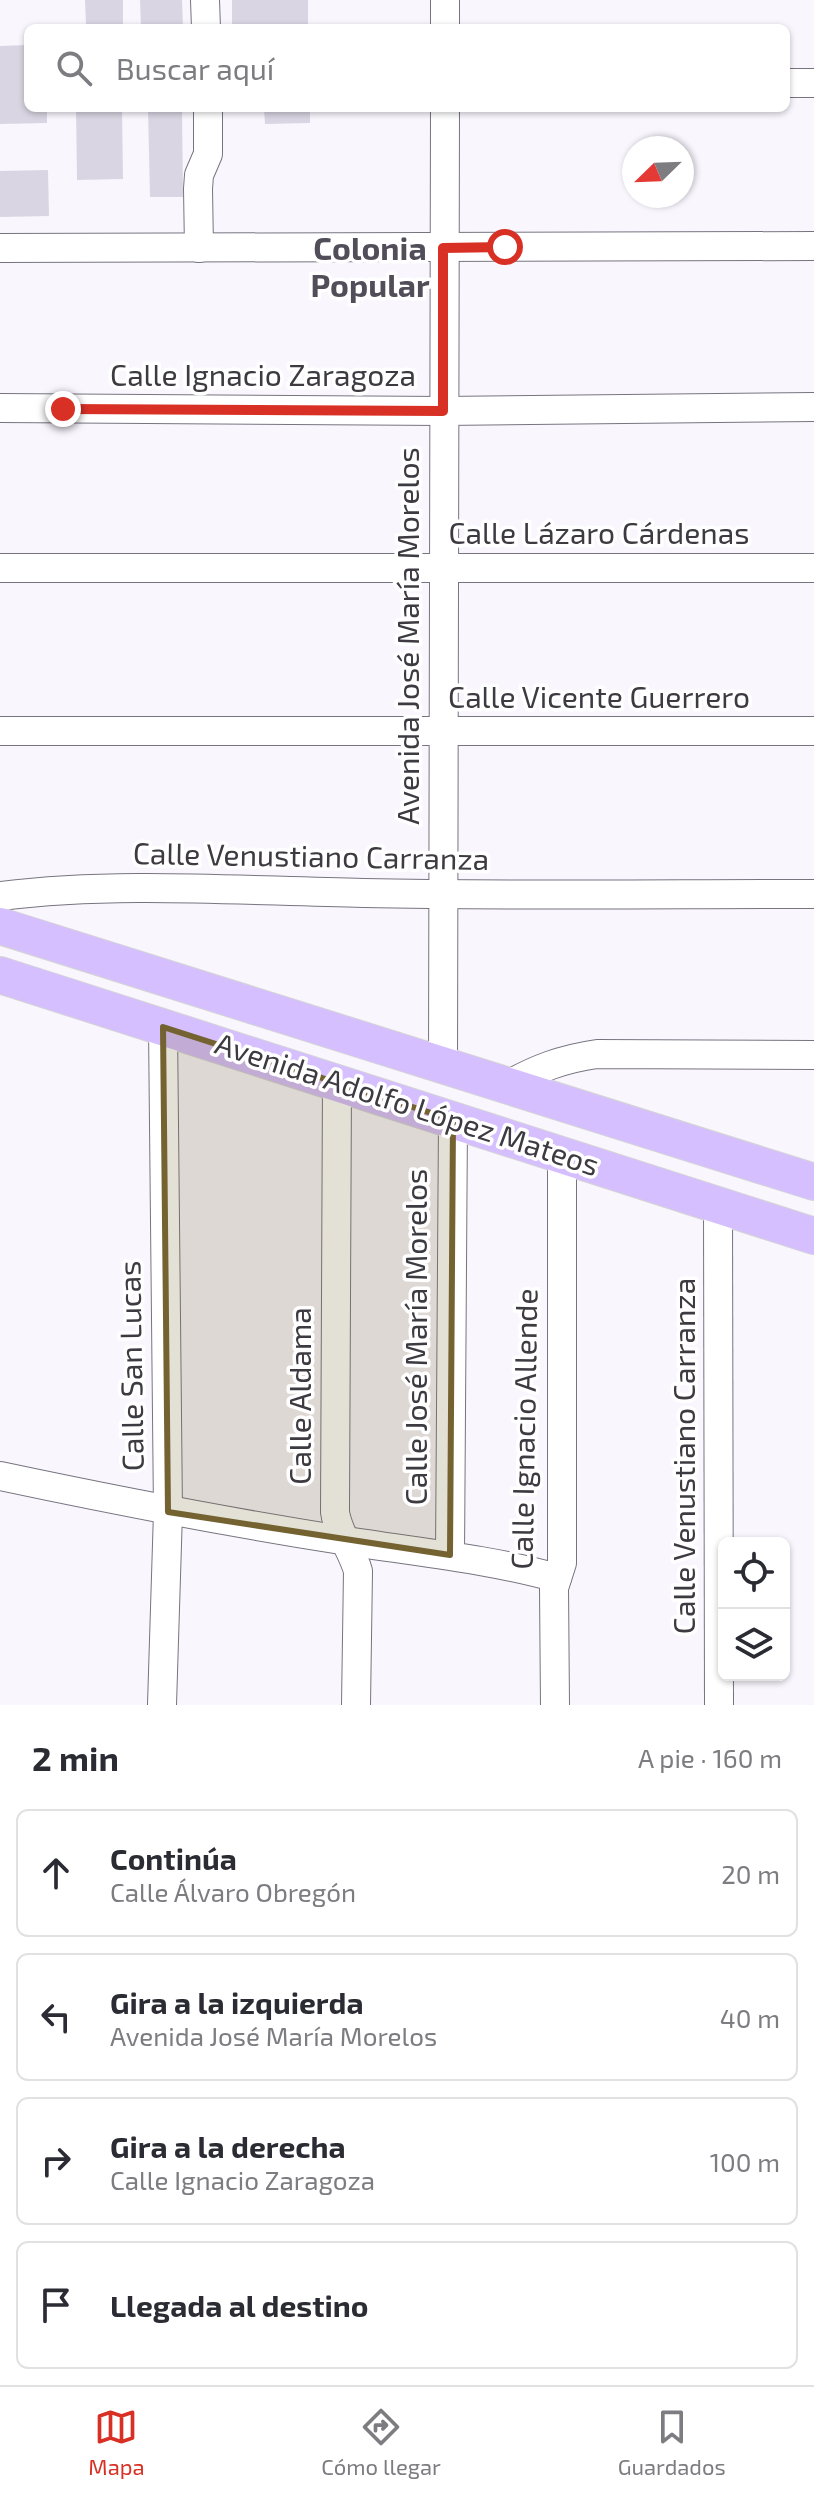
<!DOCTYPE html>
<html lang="es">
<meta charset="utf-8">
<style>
body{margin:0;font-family:"Exo 2",sans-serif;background:#f7f7f7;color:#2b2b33}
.controls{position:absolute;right:24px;bottom:24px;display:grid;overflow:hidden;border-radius:12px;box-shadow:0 2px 6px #0004}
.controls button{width:72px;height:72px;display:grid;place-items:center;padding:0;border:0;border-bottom:2px solid #e1e1e2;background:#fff;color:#2b2b33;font:40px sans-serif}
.compass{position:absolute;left:622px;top:136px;width:72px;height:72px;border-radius:50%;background:#fff;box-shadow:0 2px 6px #0004;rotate:247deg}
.stop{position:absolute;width:24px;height:24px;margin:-18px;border:6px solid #d93025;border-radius:50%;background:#fff}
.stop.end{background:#d93025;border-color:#fff;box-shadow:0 2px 8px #0008}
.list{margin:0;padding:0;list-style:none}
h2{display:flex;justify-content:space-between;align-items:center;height:104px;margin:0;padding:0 32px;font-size:34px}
h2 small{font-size:26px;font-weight:400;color:#7c7c81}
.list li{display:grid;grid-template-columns:52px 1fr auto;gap:24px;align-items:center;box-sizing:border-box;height:128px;margin:0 16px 16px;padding:0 16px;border:2px solid #e1e1e2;border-radius:12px}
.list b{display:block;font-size:30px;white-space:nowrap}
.list p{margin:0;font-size:26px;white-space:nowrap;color:#7c7c81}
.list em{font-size:26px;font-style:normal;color:#7c7c81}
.icon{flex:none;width:44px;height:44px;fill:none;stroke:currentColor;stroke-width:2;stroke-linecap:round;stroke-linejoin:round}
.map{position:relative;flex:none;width:814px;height:1705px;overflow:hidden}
.search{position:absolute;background:#fff;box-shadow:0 2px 6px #0004;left:24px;right:24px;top:24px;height:88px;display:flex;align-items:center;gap:20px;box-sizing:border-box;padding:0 28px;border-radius:12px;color:#7c7c81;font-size:30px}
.sheet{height:680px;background:#fff}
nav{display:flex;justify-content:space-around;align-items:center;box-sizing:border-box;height:112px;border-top:2px solid #e1e1e2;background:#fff;font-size:22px;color:#7c7c81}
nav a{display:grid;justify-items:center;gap:4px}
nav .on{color:#d93025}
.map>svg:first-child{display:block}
.building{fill:#d9d5e2}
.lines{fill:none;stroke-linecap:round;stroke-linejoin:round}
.minor-casing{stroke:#777480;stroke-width:30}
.major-casing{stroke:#d4d4d5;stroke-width:38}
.minor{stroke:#fff;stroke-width:28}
.major{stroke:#d6bffe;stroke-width:36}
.route{stroke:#d93025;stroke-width:10}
.marked{fill:#746230;fill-opacity:0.2;stroke:#746230;stroke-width:6;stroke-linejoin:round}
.labels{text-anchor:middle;stroke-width:7;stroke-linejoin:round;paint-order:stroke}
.street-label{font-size:30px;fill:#3d3b41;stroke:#fff}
.neighbourhood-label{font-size:32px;font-weight:bold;fill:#514e59;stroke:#fff}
</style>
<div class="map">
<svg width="814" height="1705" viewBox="0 0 814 1705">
<rect width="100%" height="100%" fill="#f9f6fe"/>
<!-- building -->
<g class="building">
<path d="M85 0H123V24H86Z"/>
<path d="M140 0H182L183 28H141Z"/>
<rect x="232" y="0" width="76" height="28"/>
<path d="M28 45V108H47V123L0 124V46Z"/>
<path d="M76 108H122L123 179 77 180Z"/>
<path d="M148 108H182L183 197H150Z"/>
<path d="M264 108H310V123L265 124Z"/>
<path d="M48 170 49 216 0 217V171Z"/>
</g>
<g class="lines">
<defs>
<g id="minor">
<path d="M205 0 206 28"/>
<path d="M445 0V28"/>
<path d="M786 83H814"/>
<path d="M0 248 814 246"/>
<path d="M199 248 198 189 199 175 208 154V108"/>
<path d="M0 408 443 411 814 407"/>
<path d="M0 568H814"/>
<path d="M0 731H814"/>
<path d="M0 896C120 881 243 891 364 893 514 896 664 894 814 894"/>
<path d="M443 1067 445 108"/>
<path d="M337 1083 335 1512C338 1533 352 1550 358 1571L356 1705"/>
<path d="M506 1086C536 1069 562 1059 597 1054L814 1055"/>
<path d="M718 1206 719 1705"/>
<path d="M0 1476C113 1500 227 1522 341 1540 414 1552 486 1558 557 1578"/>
<path d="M450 1555 453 1120"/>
<path d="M162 1705 168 1512 163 1027"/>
<path d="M555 1705 554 1588 562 1563V1154"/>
</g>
<g id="major">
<path d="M0 926 814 1182"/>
<path d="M0 975 814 1236"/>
</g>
</defs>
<!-- minor casing -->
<use href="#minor" class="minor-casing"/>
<!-- major casing -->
<use href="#major" class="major-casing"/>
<!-- minor -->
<use href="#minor" class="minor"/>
<!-- major -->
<use href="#major" class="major"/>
</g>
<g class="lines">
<!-- route -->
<path class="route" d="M63 409 443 411V248L505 247"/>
</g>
<!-- marked area -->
<path class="marked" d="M163 1027 453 1120 450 1555 168 1512Z"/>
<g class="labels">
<!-- street labels -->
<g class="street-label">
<text x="263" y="386">Calle Ignacio Zaragoza</text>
<text x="599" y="544">Calle Lázaro Cárdenas</text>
<text transform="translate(409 636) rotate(-90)" y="10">Avenida José María Morelos</text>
<text x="599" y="708">Calle Vicente Guerrero</text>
<text transform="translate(311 857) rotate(1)" y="10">Calle Venustiano Carranza</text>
<text transform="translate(407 1105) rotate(18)" y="10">Avenida Adolfo López Mateos</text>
<text transform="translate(417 1337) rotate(-90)" y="10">Calle José María Morelos</text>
<text transform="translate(132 1366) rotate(-91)" y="10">Calle San Lucas</text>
<text transform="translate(301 1396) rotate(-90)" y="10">Calle Aldama</text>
<text transform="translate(525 1429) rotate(-89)" y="10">Calle Ignacio Allende</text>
<text transform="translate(685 1456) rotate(-90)" y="10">Calle Venustiano Carranza</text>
</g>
<!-- neighbourhood labels -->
<g class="neighbourhood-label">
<text x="370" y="260">Colonia<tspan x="370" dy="37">Popular</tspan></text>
</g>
</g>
</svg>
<div class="controls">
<button><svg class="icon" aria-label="locate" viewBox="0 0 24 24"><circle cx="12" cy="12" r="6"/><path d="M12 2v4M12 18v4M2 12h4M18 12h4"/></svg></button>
<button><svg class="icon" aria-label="layers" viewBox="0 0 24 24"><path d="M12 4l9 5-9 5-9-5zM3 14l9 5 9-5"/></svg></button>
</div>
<svg class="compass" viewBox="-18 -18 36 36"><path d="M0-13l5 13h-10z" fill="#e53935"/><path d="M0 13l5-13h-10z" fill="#7c7c81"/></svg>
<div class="stop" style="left:505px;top:247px"></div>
<div class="stop end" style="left:63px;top:409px"></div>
<div class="search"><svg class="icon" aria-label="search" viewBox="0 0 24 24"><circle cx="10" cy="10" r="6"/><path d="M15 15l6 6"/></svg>Buscar aquí</div>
</div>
<section class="sheet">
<h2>2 min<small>A pie · 160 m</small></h2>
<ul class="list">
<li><svg class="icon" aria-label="ahead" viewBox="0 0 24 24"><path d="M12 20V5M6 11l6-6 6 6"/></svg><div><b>Continúa</b><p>Calle Álvaro Obregón</p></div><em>20 m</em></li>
<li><svg class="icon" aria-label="left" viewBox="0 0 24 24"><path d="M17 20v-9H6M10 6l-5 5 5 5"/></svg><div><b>Gira a la izquierda</b><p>Avenida José María Morelos</p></div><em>40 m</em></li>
<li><svg class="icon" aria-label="right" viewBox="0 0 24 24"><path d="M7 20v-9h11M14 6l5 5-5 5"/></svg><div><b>Gira a la derecha</b><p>Calle Ignacio Zaragoza</p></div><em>100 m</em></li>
<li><svg class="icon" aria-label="arrive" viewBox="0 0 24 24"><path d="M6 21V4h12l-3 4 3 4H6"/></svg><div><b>Llegada al destino</b></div></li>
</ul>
</section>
<nav>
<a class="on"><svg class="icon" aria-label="map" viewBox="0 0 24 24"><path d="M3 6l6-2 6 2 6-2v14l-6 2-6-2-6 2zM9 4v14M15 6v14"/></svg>Mapa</a>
<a><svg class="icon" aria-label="directions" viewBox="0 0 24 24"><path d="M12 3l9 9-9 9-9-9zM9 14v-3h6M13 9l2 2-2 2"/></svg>Cómo llegar</a>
<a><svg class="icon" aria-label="saved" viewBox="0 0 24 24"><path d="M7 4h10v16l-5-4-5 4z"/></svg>Guardados</a>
</nav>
